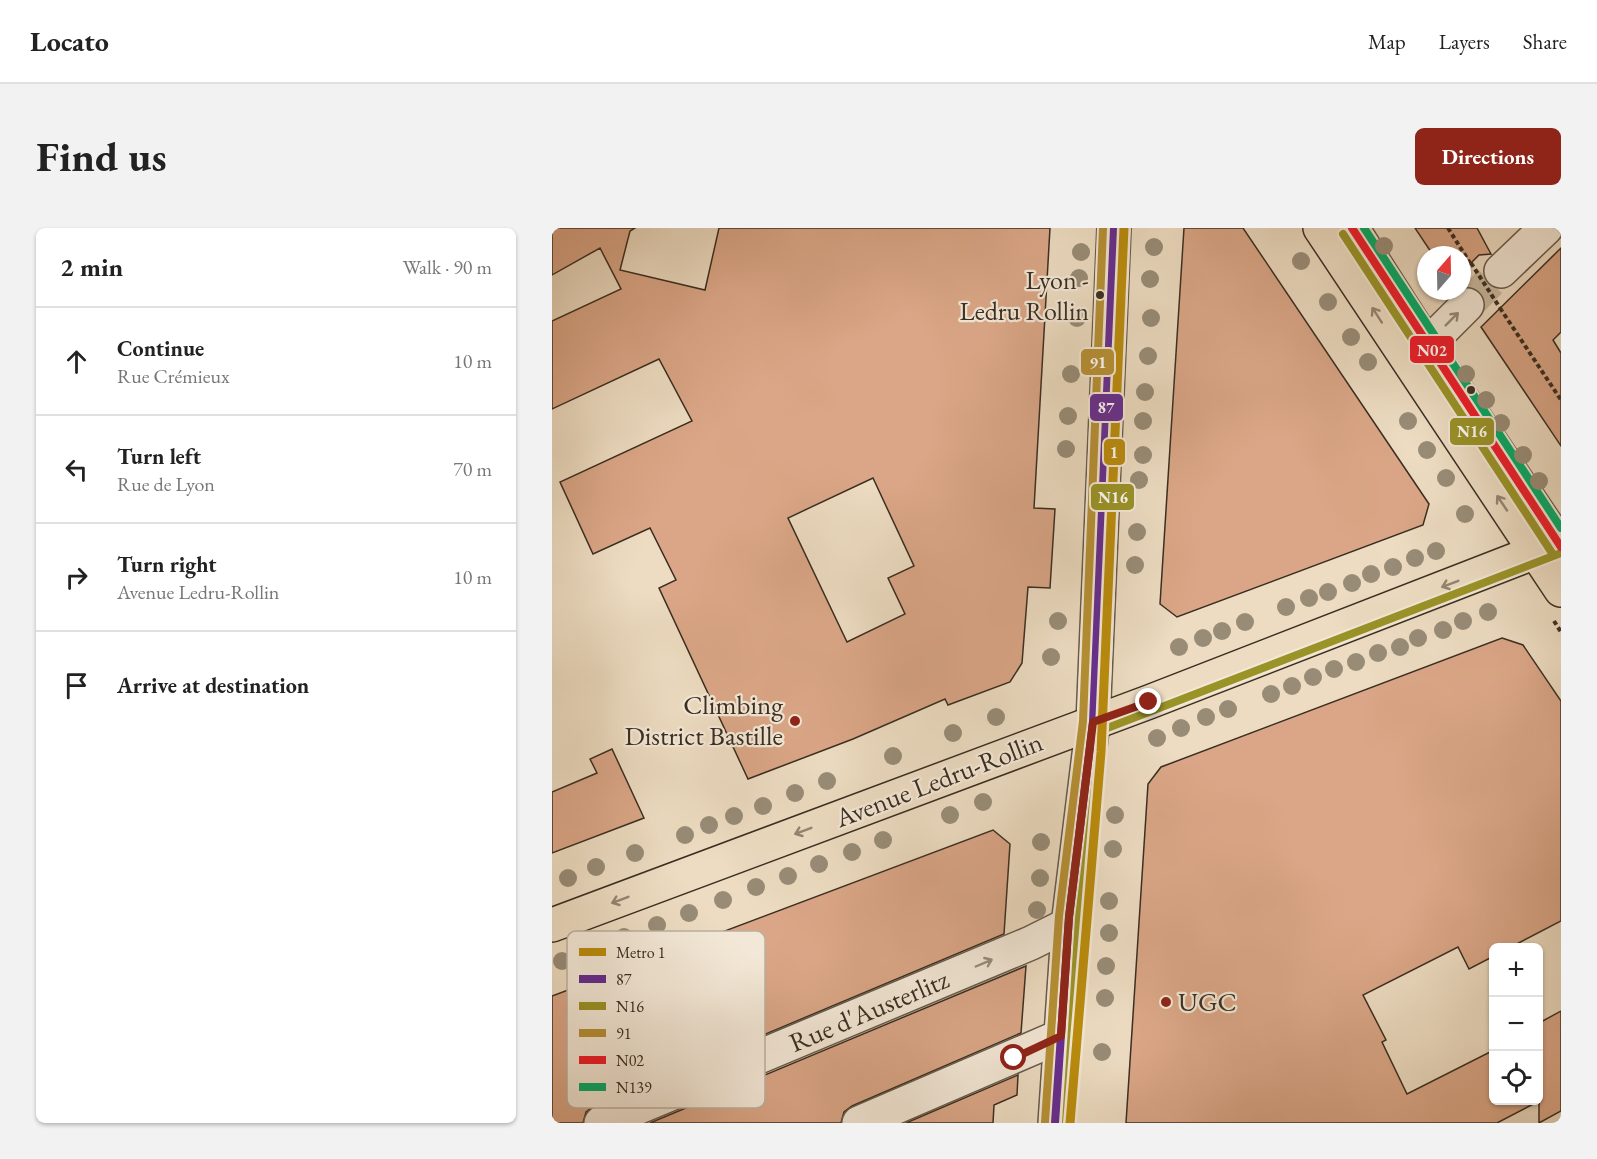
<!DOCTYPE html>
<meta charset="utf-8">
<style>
body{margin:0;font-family:"EB Garamond",serif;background:#f2f2f2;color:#222}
.controls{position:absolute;right:18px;bottom:18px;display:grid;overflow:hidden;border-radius:9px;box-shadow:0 2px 4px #0004}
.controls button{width:54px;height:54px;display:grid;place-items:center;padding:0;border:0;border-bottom:2px solid #e0e0e0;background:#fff;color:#222;font:30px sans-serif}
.compass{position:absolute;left:865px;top:18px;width:54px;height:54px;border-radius:50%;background:#fff;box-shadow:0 2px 4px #0004;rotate:20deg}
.stop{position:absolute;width:18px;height:18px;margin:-14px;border:4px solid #8f2418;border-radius:50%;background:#fff}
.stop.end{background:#8f2418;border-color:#fff;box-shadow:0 2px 6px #0008}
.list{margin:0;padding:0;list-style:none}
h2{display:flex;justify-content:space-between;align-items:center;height:78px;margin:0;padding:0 24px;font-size:26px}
h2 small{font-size:20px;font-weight:400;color:#767676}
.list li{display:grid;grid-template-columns:39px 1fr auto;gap:18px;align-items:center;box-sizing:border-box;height:108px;padding:0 24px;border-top:2px solid #e0e0e0}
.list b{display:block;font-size:22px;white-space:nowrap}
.list p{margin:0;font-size:20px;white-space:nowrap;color:#767676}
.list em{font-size:20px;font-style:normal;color:#767676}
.icon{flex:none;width:33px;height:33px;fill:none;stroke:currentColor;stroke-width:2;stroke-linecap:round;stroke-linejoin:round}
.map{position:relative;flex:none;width:1009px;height:895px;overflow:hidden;border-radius:9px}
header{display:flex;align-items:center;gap:36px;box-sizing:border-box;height:84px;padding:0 30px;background:#fff;border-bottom:2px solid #e0e0e0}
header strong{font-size:28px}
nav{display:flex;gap:33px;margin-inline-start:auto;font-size:21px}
.intro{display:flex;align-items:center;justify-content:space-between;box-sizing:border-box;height:144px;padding:0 36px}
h1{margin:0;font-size:42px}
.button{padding:15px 27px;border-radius:9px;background:#8f2418;color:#fff;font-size:21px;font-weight:700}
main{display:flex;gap:36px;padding:0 36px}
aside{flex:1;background:#fff;border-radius:9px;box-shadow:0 2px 4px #0004}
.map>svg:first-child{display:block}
.building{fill:#daa687;stroke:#392e22;stroke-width:1.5;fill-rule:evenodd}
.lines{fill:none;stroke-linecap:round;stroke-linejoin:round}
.minor-tunnel{stroke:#c9b9a2;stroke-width:33;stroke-dasharray:33 16;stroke-linecap:butt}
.minor-casing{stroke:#665a4a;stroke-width:36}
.major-casing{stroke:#392e22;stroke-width:36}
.path{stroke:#392e22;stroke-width:4;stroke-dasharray:4.5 3;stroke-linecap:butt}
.minor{stroke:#f3e8d7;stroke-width:33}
.major{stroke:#eddcc2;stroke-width:33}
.path-bridge{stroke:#392e22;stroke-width:4;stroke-dasharray:4.5 3;stroke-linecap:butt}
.bus-1-casing{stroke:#f3e8d7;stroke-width:12}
.bus-2-casing{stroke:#f3e8d7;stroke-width:12}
.bus-3-casing{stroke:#f3e8d7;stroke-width:12}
.bus-4-casing{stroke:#f3e8d7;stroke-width:12}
.bus-5-casing{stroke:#f3e8d7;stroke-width:12}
.bus-1{stroke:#652d91;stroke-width:8}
.bus-2{stroke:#9a9327;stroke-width:8}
.bus-3{stroke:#b69034;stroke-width:8}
.bus-4{stroke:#ed1c2a;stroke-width:8}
.bus-5{stroke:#00ab66;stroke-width:8}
.metro-1-casing{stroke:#f3e8d7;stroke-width:14}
.metro-1{stroke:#ba8c0c;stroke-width:9}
.tree{fill:#988c77}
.oneway{stroke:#938572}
.oneway2{stroke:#968b7c}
.route{stroke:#8f2418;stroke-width:8}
.bus-dot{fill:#392e22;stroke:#f3e8d7;stroke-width:2}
.poi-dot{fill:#8f2418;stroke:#f3e8d7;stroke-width:2}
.labels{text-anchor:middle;stroke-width:4.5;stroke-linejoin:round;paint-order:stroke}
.bus-label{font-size:26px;fill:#392e22;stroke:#f3e8d7;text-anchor:end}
.poi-label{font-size:27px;fill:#392e22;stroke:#f3e8d7;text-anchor:end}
.street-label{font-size:27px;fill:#392e22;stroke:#f3e8d7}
.key{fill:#f3e8d7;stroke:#bbb0a1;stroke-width:1.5}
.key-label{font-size:16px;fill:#392e22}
.line-badge{stroke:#f3e8d7;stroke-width:2}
.badge-label{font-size:16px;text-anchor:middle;font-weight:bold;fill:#fff}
</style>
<header>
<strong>Locato</strong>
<nav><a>Map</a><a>Layers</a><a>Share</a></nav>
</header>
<div class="intro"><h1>Find us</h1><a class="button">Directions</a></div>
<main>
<aside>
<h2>2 min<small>Walk · 90 m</small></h2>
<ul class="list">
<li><svg class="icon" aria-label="ahead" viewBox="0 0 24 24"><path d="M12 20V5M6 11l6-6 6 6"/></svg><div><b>Continue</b><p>Rue Crémieux</p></div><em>10 m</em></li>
<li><svg class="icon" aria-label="left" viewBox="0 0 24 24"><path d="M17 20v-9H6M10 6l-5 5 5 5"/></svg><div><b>Turn left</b><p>Rue de Lyon</p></div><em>70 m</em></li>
<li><svg class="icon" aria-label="right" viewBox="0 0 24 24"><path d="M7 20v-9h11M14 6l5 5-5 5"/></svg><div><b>Turn right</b><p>Avenue Ledru-Rollin</p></div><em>10 m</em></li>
<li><svg class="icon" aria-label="arrive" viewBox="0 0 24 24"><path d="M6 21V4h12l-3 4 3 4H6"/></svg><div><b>Arrive at destination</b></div></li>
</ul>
</aside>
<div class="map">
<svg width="1009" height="895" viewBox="0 0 1009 895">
<rect width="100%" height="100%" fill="#eddcc2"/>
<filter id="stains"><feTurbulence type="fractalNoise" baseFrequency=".00333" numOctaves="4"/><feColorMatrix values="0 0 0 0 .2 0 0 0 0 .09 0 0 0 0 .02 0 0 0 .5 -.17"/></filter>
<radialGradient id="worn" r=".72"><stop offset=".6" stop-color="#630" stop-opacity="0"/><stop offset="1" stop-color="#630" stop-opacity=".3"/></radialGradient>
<!-- building -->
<g class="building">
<path d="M0 0H83L78 3 68 42 153 62 167 0H498L482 280 503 281 498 360 476 359 470 435 458 454 396 477 393 471 301 511 196 551 107 360 124 352 98 300 41 326 8 254 140 193 107 131 0 181V93L69 61 48 20 0 47ZM321 250 362 338 336 350 353 386 295 414 236 290Z"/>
<path d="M632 0H691L877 276 871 297 625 389 608 376Z"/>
<path d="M863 0H925L939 26 927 27 910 44V27H881Z"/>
<path d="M1009 20V104L1001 112 1009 125V218L929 99Z"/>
<path d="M950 410 971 417 1009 473V693L957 720H942V728L917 741 906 719 811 767 834 812 830 814 855 866 942 822V873H987V795L1009 783V883L987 895V873L945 895H574L596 556 609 539Z"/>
<path d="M60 521 92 590 0 625V564L45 545 38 531Z"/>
<path d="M441 602 458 616 452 706 42 878 34 884 31 895H0V768Z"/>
<path d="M474 738 469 805 300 878 292 884 289 895H98Z"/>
<path d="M466 847 465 867 442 877 441 895H354Z"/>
</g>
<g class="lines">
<!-- minor-tunnel -->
<path class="minor-tunnel" d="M915 77 949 43"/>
<defs>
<g id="minor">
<path d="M800 0 890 141 1009 319"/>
<path d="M949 43 994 0"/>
<path d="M860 132 915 77"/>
<path d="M49 895 479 715 517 696"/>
<path d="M307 895 509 808"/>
<path d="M503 895 517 689 541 494 562 0"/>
</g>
<g id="major">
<path d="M768 0 1009 362"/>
<path d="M0 697 597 474 1009 314"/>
</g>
</defs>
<!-- minor casing -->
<use href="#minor" class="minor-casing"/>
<!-- major casing -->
<use href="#major" class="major-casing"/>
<!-- path -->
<g class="path">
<path d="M896 0 918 35"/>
<path d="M948 80 1009 172"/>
<path d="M1002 393 1009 404"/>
</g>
<!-- minor -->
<use href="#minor" class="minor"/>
<!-- major -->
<use href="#major" class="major"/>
<!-- path-bridge -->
<path class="path-bridge" d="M919 35 948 80"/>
<defs>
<path id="bus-1" d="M503 895 517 689 541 494 562 0"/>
<g id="bus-2">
<path d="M791 6 1000 325"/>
<path d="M545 504 1009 325"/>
<path d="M514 895 527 690 551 494 572 0"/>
</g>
<path id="bus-3" d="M493 894 507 688 531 493 551 0"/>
<path id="bus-4" d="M800 0 1009 319"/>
<path id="bus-5" d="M812 0 1009 300"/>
</defs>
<!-- bus-1 casing -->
<use href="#bus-1" class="bus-1-casing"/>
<!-- bus-2 casing -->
<use href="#bus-2" class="bus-2-casing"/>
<!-- bus-3 casing -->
<use href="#bus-3" class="bus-3-casing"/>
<!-- bus-4 casing -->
<use href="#bus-4" class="bus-4-casing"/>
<!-- bus-5 casing -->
<use href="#bus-5" class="bus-5-casing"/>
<!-- bus-1 -->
<use href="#bus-1" class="bus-1"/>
<!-- bus-2 -->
<use href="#bus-2" class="bus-2"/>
<!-- bus-3 -->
<use href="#bus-3" class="bus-3"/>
<!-- bus-4 -->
<use href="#bus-4" class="bus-4"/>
<!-- bus-5 -->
<use href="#bus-5" class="bus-5"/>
<defs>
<path id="metro-1" d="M518 895 549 524 572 0"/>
</defs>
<!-- metro-1 casing -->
<use href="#metro-1" class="metro-1-casing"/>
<!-- metro-1 -->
<use href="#metro-1" class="metro-1"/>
</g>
<!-- trees -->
<g class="tree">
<circle cx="832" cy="18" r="9"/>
<circle cx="602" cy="19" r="9"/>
<circle cx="529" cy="24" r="9"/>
<circle cx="749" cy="33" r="9"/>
<circle cx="527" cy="50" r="9"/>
<circle cx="598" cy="51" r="9"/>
<circle cx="776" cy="74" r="9"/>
<circle cx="525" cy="90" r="9"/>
<circle cx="599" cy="90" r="9"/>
<circle cx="799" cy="109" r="9"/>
<circle cx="596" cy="128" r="9"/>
<circle cx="816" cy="134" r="9"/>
<circle cx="519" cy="146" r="9"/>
<circle cx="914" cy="146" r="9"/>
<circle cx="593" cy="164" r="9"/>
<circle cx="934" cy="172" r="9"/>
<circle cx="516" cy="188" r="9"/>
<circle cx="591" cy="193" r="9"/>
<circle cx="856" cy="193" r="9"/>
<circle cx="949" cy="195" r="9"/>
<circle cx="514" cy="221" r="9"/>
<circle cx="875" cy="222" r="9"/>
<circle cx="591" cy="227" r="9"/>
<circle cx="971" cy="227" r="9"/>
<circle cx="894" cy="250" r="9"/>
<circle cx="587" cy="252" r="9"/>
<circle cx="987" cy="253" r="9"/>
<circle cx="913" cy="286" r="9"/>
<circle cx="585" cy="304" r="9"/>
<circle cx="884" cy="323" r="9"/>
<circle cx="863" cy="330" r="9"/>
<circle cx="583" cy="337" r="9"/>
<circle cx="841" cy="339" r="9"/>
<circle cx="819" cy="346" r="9"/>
<circle cx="800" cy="355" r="9"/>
<circle cx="776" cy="364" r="9"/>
<circle cx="757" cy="370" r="9"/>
<circle cx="734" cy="379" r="9"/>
<circle cx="936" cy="384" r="9"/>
<circle cx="506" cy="393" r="9"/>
<circle cx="911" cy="393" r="9"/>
<circle cx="693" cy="394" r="9"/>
<circle cx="891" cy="402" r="9"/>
<circle cx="670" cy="403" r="9"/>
<circle cx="651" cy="410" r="9"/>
<circle cx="866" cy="410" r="9"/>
<circle cx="627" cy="419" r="9"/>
<circle cx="848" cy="419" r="9"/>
<circle cx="826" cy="425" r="9"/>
<circle cx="499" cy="429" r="9"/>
<circle cx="804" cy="434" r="9"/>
<circle cx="782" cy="441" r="9"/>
<circle cx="761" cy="449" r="9"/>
<circle cx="740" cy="458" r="9"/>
<circle cx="719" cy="466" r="9"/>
<circle cx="676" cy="481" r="9"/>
<circle cx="444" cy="489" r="9"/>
<circle cx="654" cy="489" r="9"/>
<circle cx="629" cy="500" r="9"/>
<circle cx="401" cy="505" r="9"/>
<circle cx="605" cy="510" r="9"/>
<circle cx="341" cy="528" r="9"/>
<circle cx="275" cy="553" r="9"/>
<circle cx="243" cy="565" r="9"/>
<circle cx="431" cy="574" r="9"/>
<circle cx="211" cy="578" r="9"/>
<circle cx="398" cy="587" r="9"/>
<circle cx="563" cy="587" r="9"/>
<circle cx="182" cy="588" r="9"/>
<circle cx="157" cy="597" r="9"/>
<circle cx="133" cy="607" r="9"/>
<circle cx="331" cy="612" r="9"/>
<circle cx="489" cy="614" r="9"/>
<circle cx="561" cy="621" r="9"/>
<circle cx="300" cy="624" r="9"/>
<circle cx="83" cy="625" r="9"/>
<circle cx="267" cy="636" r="9"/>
<circle cx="44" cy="639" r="9"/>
<circle cx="236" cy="648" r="9"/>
<circle cx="16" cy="650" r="9"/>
<circle cx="488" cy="650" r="9"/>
<circle cx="204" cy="659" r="9"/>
<circle cx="171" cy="672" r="9"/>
<circle cx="557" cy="673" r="9"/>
<circle cx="485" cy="682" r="9"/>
<circle cx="137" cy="685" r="9"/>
<circle cx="105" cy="697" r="9"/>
<circle cx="557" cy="705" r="9"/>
<circle cx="72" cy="709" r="9"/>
<circle cx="10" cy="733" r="9"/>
<circle cx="554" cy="738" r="9"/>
<circle cx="553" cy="770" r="9"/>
<circle cx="550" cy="824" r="9"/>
</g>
<!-- one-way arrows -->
<defs><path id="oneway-shaft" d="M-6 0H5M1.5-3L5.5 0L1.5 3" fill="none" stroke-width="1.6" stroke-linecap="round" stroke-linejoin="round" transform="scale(1.5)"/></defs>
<g class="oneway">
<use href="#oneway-shaft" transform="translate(825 87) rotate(-123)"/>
<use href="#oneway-shaft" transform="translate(950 275) rotate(-124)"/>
<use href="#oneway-shaft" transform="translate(898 356) rotate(159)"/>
<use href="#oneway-shaft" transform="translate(251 603) rotate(159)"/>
<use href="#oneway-shaft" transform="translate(68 672) rotate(159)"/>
</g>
<g class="oneway2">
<use href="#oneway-shaft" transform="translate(900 91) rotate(-45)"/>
<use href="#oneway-shaft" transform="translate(432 735) rotate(-23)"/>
</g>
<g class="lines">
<!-- route -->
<path class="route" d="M462 830 509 808 517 689 541 494 597 474"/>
</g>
<!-- markers -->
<g class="bus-dot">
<circle cx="548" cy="67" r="5"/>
<circle cx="919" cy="162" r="5"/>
</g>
<g class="poi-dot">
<circle cx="243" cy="493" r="6"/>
<circle cx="614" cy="774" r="6"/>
</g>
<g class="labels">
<!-- bus labels -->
<g class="bus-label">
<text x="537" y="61">Lyon -<tspan x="537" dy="31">Ledru Rollin</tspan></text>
</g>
<!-- poi labels -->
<g class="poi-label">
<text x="231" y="486">Climbing<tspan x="231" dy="31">District Bastille</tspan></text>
<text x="626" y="783" text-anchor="start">UGC</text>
</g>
<!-- street labels -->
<g class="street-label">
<text transform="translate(387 552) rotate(-21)" y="9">Avenue Ledru-Rollin</text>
<text transform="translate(317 783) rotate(-23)" y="9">Rue d'Austerlitz</text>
</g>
</g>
<!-- legend -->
<rect x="15" y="703" width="198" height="177" rx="9" class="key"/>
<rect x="27" y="720" width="27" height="8" fill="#ba8c0c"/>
<rect x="27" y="747" width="27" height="8" fill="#652d91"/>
<rect x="27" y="774" width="27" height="8" fill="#9a9327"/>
<rect x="27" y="801" width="27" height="8" fill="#b69034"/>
<rect x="27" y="828" width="27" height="8" fill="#ed1c2a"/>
<rect x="27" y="855" width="27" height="8" fill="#00ab66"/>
<g class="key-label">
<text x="64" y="730">Metro 1</text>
<text x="64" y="757">87</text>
<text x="64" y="784">N16</text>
<text x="64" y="811">91</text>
<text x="64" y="838">N02</text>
<text x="64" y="865">N139</text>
</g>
<g class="line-badge">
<rect x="857" y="107" width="46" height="29" rx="6" fill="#ed1c2a"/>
<rect x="528" y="120" width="35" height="28" rx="6" fill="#b69034"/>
<rect x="537" y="165" width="35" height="29" rx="6" fill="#652d91"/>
<rect x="897" y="189" width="46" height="29" rx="6" fill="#9a9327"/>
<rect x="551" y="210" width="23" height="28" rx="6" fill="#ba8c0c"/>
<rect x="538" y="255" width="45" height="28" rx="6" fill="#9a9327"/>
</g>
<g class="badge-label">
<text x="880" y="128">N02</text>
<text x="546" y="140">91</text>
<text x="554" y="185">87</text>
<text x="920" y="209">N16</text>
<text x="562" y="230">1</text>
<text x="561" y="275">N16</text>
</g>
<rect width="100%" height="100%" filter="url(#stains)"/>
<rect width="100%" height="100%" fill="url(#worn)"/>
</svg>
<div class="controls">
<button>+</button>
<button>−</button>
<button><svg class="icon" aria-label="locate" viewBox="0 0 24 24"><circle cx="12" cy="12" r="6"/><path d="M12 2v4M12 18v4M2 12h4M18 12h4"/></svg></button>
</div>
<svg class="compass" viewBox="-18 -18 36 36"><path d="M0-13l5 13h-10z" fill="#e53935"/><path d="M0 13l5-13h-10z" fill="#767676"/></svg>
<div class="stop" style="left:462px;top:830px"></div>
<div class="stop end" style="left:597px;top:474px"></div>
</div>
</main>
